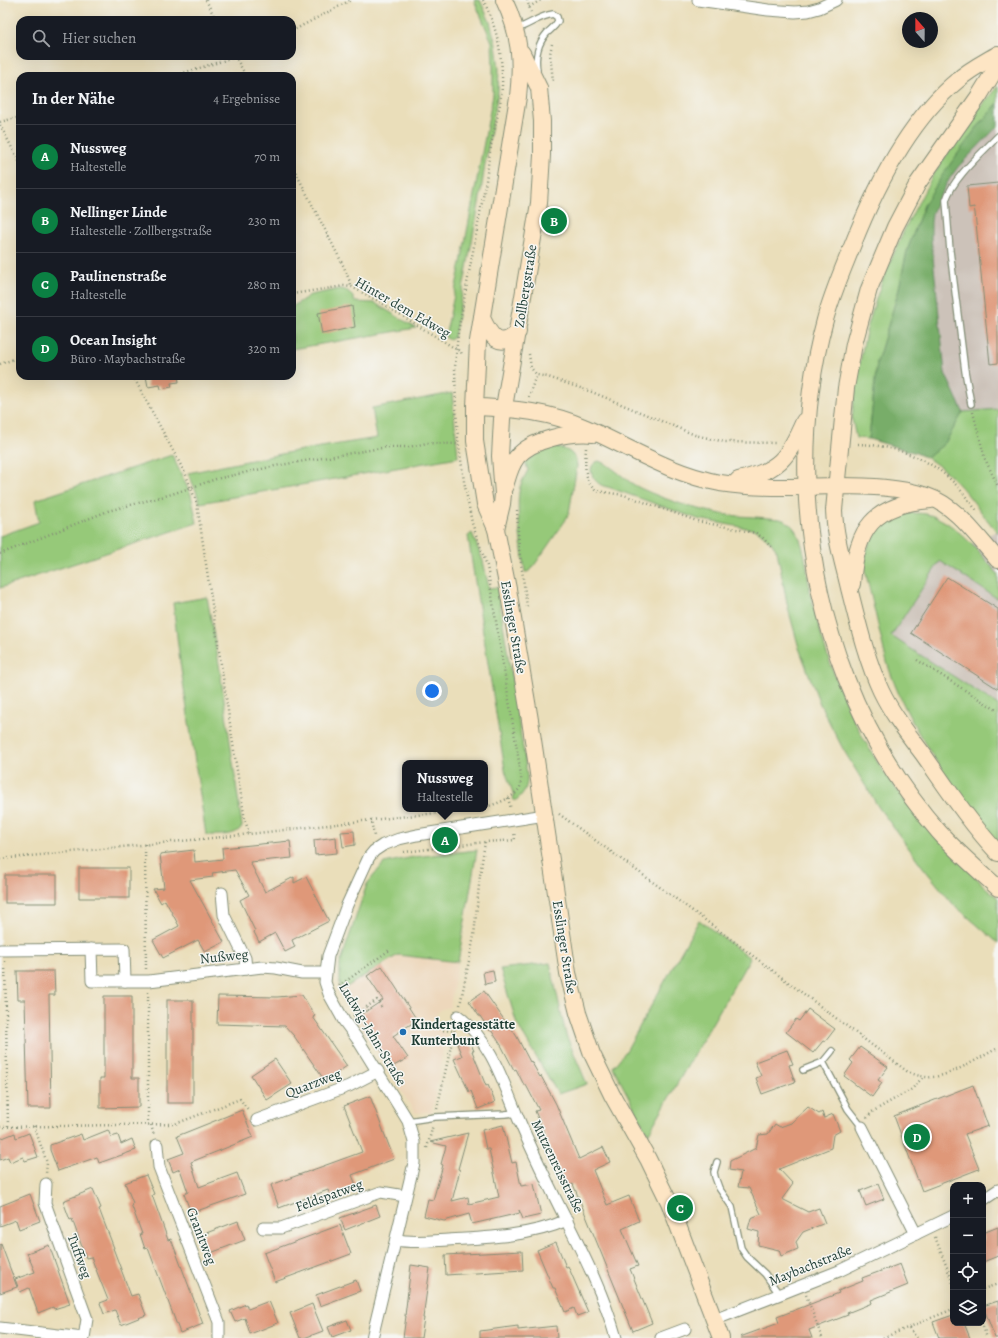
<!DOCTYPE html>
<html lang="de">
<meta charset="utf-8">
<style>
body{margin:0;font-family:Alegreya,serif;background:#242831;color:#f1f3f6}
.controls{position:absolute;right:12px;bottom:12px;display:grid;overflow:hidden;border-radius:8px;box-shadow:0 4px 16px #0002}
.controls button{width:36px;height:36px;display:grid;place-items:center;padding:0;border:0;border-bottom:1px solid #363941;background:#171b24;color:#f1f3f6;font:20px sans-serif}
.compass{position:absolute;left:902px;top:12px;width:36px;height:36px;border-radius:50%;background:#171b24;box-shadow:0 4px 16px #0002;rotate:339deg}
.you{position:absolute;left:432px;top:691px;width:14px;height:14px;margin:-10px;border:3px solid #fff;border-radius:50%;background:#1a73e8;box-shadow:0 0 0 6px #1a73e833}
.badge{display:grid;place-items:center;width:26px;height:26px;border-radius:50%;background:#0b8043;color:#fff;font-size:13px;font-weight:700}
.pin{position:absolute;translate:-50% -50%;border:2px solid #fff;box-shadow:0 1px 4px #0006}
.popup{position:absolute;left:402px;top:760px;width:86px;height:52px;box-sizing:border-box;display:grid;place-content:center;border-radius:8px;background:#171b24;filter:drop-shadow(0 1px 3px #0005);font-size:13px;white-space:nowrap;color:#9ea1a6}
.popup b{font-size:15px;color:#f1f3f6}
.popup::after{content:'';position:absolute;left:50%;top:100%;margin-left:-8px;border:8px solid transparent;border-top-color:#171b24}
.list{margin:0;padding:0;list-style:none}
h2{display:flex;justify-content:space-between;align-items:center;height:52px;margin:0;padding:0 16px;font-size:17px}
h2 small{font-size:13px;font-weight:400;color:#9ea1a6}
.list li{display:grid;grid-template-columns:26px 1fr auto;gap:12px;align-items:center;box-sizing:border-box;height:64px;padding:0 16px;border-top:1px solid #363941}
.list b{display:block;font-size:15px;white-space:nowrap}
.list p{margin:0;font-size:13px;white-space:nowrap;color:#9ea1a6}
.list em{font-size:13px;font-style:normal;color:#9ea1a6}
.icon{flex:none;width:22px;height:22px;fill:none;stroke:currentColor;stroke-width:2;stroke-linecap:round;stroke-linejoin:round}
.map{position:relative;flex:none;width:998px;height:1338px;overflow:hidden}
.search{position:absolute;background:#171b24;box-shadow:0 4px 16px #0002;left:16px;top:16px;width:280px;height:44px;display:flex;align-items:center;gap:10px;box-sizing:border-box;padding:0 14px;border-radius:12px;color:#9ea1a6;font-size:15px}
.panel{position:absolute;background:#171b24;box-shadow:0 4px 16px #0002;left:16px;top:72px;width:280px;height:308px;border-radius:12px}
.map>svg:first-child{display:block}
.built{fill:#edd7bb}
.industrial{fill:#ccc2b9}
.green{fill:#96c979;stroke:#5a8356}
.forest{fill:#78ad69;stroke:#4c754e}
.building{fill:#df9879}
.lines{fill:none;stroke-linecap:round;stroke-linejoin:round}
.lane-casing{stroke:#848e77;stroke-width:8}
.street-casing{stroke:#848e77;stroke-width:13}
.secondary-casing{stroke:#848e77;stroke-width:18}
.path{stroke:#848e77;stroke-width:2.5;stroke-dasharray:1 3;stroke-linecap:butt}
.lane{stroke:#fff;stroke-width:5.5}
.street{stroke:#fff;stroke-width:11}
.secondary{stroke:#fde5c4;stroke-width:16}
.poi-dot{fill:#1f6fb2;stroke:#f6f6f2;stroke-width:1.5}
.labels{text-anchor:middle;stroke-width:3;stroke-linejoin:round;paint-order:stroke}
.street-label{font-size:14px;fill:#1f3d34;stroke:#f6f6f2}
.poi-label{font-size:14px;font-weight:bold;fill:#1f3d34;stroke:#f6f6f2;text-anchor:start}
</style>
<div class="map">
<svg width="998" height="1338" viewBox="0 0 998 1338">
<rect width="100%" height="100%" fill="#f6f6f2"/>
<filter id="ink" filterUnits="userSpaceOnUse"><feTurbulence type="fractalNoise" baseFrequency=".025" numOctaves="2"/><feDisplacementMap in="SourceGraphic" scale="8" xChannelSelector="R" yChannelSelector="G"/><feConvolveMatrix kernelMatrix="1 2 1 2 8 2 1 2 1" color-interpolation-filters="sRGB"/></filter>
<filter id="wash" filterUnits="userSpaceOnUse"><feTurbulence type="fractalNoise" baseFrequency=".012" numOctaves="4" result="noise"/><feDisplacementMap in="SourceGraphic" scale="16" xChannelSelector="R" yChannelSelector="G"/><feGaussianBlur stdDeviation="0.9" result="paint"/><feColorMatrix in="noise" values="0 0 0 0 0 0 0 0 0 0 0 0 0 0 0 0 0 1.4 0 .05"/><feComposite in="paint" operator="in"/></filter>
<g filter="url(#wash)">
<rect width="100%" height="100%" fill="#eadeba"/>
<!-- built -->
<path class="built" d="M399 955 458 962 450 1007 442 1009 437 1013 435 1022 439 1030 446 1034 432 1112 415 1113 341 995 340 991Z"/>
<!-- industrial -->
<g class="industrial">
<path d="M998 126V500L982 476 963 412 945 373 931 238 932 213 943 189 958 167Z"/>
<path d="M998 530V705L891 636 940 561Z"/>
</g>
<!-- green -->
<g class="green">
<path d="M474 0H480L490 22 496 45 499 69 498 92 485 164 480 198 454 337 450 340 445 337 461 263 493 95V67L492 42Z"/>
<path d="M998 86V103L975 130 924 205 907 251 898 293 877 362 869 439 856 438 852 419 856 382 866 332 876 299 884 276 906 226 933 175 974 114Z"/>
<path d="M340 289C349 290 351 293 355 302L375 303 416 328 292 349V307L310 295Z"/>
<path d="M452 393 458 457 200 503 196 491 188 473 296 451 377 438 372 408Z"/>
<path d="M998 409V533C974 505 960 478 927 458L945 443 963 412Z"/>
<path d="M555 447C566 448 577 454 577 466L569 513 565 521 531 570 527 572H525C522 550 515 507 520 487 522 481 525 476 528 470L525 462 540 451Z"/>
<path d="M172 455 191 495 197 523 0 588V536L39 522 35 500Z"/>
<path d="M599 461C615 467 625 481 640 488 668 501 697 510 728 515 745 517 762 517 780 519 783 520 787 521 790 524 806 538 807 576 811 596 827 667 855 736 900 794 908 805 919 815 928 826 947 846 965 866 984 886L998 898V943L953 904 922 866 879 808 843 749 820 704 799 648 788 608 777 551 771 542 757 530 698 519 608 487C594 486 583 466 599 461Z"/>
<path d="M907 513C913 513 920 513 926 514 955 520 979 553 998 574V599L940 561 891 636 998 705V845C954 787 907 730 886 659L865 570C865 539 877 522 907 513Z"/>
<path d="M472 533 483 561 489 588 497 587 525 761C528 779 530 789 515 801L513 799 514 796 505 770 473 569 468 536Z"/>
<path d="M207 597 219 664 242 826C237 837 217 835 206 835L180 662 173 603Z"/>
<path d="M477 850 458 962 398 955 340 991V964L367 884 384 863 414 857Z"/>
<path d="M699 920 750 958 648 1134 613 1067 626 1051Z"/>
<path d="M550 963 566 1035 587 1084 558 1094 517 1024 500 969Z"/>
</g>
<!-- forest -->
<path class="forest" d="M998 103V126L958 167 950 178 938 200 932 213 931 222V238L945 373 963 412 945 443 927 458 916 453 869 439 877 362 898 293 907 251 924 205 943 174 975 130Z"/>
<g id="blocks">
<!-- building -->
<g class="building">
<path d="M998 183V363L990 364 975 213 974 207 969 208 967 186Z"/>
<path d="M352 306 355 327 322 334 318 313Z"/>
<path d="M146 376H178L179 382 171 383 172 387 161 389 160 385 148 387Z"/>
<path d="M947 577 998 609V689L911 633Z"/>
<path d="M354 831 355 845 343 847 341 832Z"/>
<path d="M336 837 337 853 315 855 314 840Z"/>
<path d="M290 841 292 858 250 862 265 892 294 877V883L306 877 329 921 292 940 295 947 285 952 275 933 259 942 254 932 255 931 240 900 249 895 235 870 212 873 213 877 190 880 224 942 205 952 198 940 163 958 153 940 179 926 165 900 161 903 153 889 164 888 160 854 194 850 195 862 223 859 222 848Z"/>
<rect x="79" y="868" width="50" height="30"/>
<rect x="5" y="875" width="52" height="28"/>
<path d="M382 966 417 1020 393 1036 408 1058 392 1067 359 1016 383 1000 367 976Z"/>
<path d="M493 970 495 982 485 984 483 972Z"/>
<path d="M17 971H54L55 995H49L51 1108H28L25 1000H18Z"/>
<path d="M484 991 505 1021H507L517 1037 530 1062 531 1061 540 1077 541 1076 556 1104 579 1159 603 1147 610 1162 593 1170 607 1205 629 1196 639 1221 622 1229 638 1266 630 1269 652 1323 633 1331 573 1184 566 1187 535 1111 539 1110 526 1085H524L516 1069 514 1070 501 1045 491 1030 490 1031 480 1016H479L469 1001Z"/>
<path d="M302 995 315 1016 313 1017 347 1066 325 1081 294 1036 285 1026 217 1024 218 996 277 997Z"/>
<path d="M104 996H132V1078H139V1107L100 1108V1078H104Z"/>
<rect x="167" y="1000" width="26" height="103"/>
<path d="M808 1009 835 1029 825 1042 823 1041 813 1053 786 1032 796 1019 799 1021Z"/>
<path d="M469 1039 474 1051H472L486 1086 488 1085 495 1102 478 1109 471 1091 469 1092 454 1059 462 1056 457 1044Z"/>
<path d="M860 1047 888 1067 878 1080 882 1083 872 1097 844 1076 853 1063 850 1060Z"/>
<path d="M787 1050 793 1064 789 1065 795 1082 762 1094 756 1078 761 1076 755 1062Z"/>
<path d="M275 1059 292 1084 267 1100 251 1075Z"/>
<path d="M973 1085 988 1126 965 1134 979 1169 922 1191 894 1116Z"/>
<path d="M370 1096 394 1159 352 1175 356 1185 330 1195 328 1190 279 1208 271 1185 362 1152 344 1106Z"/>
<path d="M808 1107 819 1114 822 1112 824 1118 833 1114 840 1131 833 1135 831 1148 779 1169 793 1184 782 1199 808 1212 819 1208 825 1223 803 1232 796 1242 798 1249 781 1256 779 1250 758 1245 759 1232 748 1229 751 1218 761 1214 749 1188 738 1187 741 1172 729 1170 730 1161 756 1148 759 1135 768 1134 775 1124 780 1127 791 1123Z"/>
<path d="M242 1110 253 1137 191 1162 199 1187 237 1173 245 1194 191 1213 184 1194 188 1192 180 1169 173 1172 168 1159 184 1153 177 1136Z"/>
<path d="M503 1125 512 1163 516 1162 521 1186 534 1184 541 1215 523 1219 519 1210 520 1213 472 1224 469 1214 444 1221 424 1216 428 1199 433 1200 443 1165 441 1164 446 1146 430 1142 468 1133 458 1169 460 1170 452 1201 468 1197 469 1204 499 1197 489 1149H486L482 1130Z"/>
<path d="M108 1130 111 1137 118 1135 121 1144 132 1139 136 1150 99 1163 97 1157 58 1171 50 1150V1145L81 1134 83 1140Z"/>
<path d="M15 1133 16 1138 29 1133 38 1157 25 1161 23 1157 10 1162 8 1157 0 1160V1139Z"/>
<path d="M146 1175 154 1194 152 1195 168 1240 171 1239 203 1324 180 1333 148 1248 145 1249 140 1234H142L131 1204 133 1203 125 1183Z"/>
<path d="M878 1184 884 1199 866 1206 860 1191Z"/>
<path d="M93 1189 101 1208 99 1209 114 1248H113L131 1296 138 1294 146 1315 121 1325 115 1310 104 1314 100 1303 108 1300 91 1257 86 1258 72 1219 70 1220 63 1201Z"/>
<path d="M30 1194 40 1221 19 1229 16 1220 0 1226V1206Z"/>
<path d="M376 1205 380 1216 345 1230 340 1218Z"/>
<path d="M238 1221 245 1240 208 1254 201 1235Z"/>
<path d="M340 1225 351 1254 275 1282 264 1253Z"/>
<path d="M998 1227V1256L983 1262V1233Z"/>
<path d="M556 1242 566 1267 568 1266 588 1312 577 1316 574 1308 565 1312 555 1288H553L537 1250Z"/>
<path d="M1 1244 17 1287 0 1293V1245Z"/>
<path d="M49 1245 70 1304 54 1309 53 1307 38 1313 29 1288 20 1292 15 1279 35 1272 27 1253Z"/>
<path d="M522 1251 523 1270 446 1275 445 1255Z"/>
<path d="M900 1264 908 1285 871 1300 872 1303 847 1313 848 1315 809 1330 812 1338H741L740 1337 779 1323 777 1317 839 1293 838 1291 863 1281 862 1278Z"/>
<path d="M411 1265 430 1268 423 1318H424L421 1338H403L406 1316H405Z"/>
<path d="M356 1280 360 1291 320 1306 316 1295Z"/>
<path d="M269 1301 278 1323 250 1334 245 1318 235 1322 230 1311 246 1304 248 1309Z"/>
<path d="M998 1301V1338H995L983 1306Z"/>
<path d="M312 1304 323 1331 304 1338H300L290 1313Z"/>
<path d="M953 1315V1323H964L970 1338H939L933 1322Z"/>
<path d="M347 1320 351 1330 332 1337 328 1327Z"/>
<path d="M518 1326V1330L556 1326 557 1338H480V1331Z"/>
</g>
</g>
</g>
<g filter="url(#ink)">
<use href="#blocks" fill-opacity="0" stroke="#848e77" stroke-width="1"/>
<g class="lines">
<defs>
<g id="lane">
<path d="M516 29C529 25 539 16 553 14L557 17 558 21C555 27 551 29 547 33 538 43 535 57 537 70"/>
<path d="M971 404 965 371 950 251 946 200C953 178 982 153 998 136"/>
<path d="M823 1062 848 1109 862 1127"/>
<path d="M803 1070 823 1062 832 1051"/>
<path d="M408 1121 435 1117 505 1114 516 1113"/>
<path d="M717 1162 714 1172 715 1177 719 1188 732 1207 741 1248 747 1257 765 1274 779 1294"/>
</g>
<g id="street">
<path d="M698 0 768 10 795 12 808 11 819 8 836 0"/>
<path d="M222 893 224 915 245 958 246 969"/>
<path d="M91 949 92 981H149L262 967 276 968 302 973H325"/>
<path d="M0 950 124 949 125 981"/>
<path d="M458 1016C489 1039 502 1078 516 1113 525 1135 535 1156 545 1177 570 1230 600 1281 616 1338"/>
<path d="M257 1120 349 1086 378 1071"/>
<path d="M862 1127 916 1234"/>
<path d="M157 1145 159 1167 219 1322V1338"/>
<path d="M46 1184 45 1203 87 1319 84 1338"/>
<path d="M983 1200 998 1190"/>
<path d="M263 1228H281L381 1192 405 1196"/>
<path d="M396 1240C413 1243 431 1241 448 1240 486 1238 532 1236 567 1220"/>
<path d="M714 1320 839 1271 953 1216"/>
<path d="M0 1328 83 1338"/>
<path d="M372 1338 414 1163V1142L408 1121 358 1040 344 1021 329 994 325 982 328 956 347 905 369 857 374 851 383 845 399 839 417 835 545 815"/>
<path d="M661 1338 685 1329"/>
</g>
<g id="secondary">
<path d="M504 0C520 33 522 61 518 97L478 341 475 407V441L485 504 496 529 508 589 530 720 568 973 578 1013 592 1054 612 1095 648 1159 669 1202 721 1338"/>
<path d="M998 54C985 62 970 69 958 80 909 120 876 186 853 244 843 269 832 294 825 320 809 378 804 440 807 500 815 622 858 739 939 832 957 852 978 870 998 888"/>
<path d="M998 65 979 96 918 183 895 227 869 289 854 344 846 388 834 510C835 537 843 562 849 588 858 623 866 659 881 691 892 714 908 734 923 754 947 788 970 823 998 853"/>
<path d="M482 318C491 337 499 350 518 332"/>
<path d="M475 407C513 408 551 412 586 428 631 448 671 474 720 483 759 489 800 487 840 486 869 486 899 487 927 496 957 506 977 537 998 560"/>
<path d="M738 480C779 471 788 458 804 421"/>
<path d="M505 486C508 476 510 466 517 457 532 439 570 432 593 434"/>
<path d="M496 529 502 504 503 494 500 456 502 419 539 203 542 155V121L539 88 522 53"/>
<path d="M852 584C856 529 873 504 931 500"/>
</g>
</defs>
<!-- lane casing -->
<use href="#lane" class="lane-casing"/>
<!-- street casing -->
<use href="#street" class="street-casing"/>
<!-- secondary casing -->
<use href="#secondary" class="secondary-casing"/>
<!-- path -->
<g class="path">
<path d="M206 0 216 20"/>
<path d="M483 0C497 27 503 56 502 86 501 103 497 119 493 135 490 150 488 165 486 181L458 332 455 367 456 408 458 439 464 481 472 523 487 566 520 768C521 775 522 781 520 787 515 798 496 804 485 807"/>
<path d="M527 0 531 12"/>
<path d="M529 7 541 0"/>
<path d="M292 31 351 0"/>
<path d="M552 44 550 54 553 81"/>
<path d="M235 56 246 76"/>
<path d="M173 76 239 56"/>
<path d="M0 122 20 117"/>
<path d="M0 125 20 163"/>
<path d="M292 165 344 267 352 287"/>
<path d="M292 294 344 286 352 287 378 301 456 349 461 352 462 355"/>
<path d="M529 354 531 368 537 375 548 377 592 392 695 435 725 442 776 443"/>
<path d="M0 364 20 357"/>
<path d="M133 376 186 475 197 504 238 777 245 820 249 833"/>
<path d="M529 397 534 381 537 375"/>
<path d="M973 412 985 459 998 486"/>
<path d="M858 444C892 445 928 457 952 481 962 490 969 502 978 512"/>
<path d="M586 448C585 463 583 480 596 491L624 495 697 521 756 533 763 538 773 549"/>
<path d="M517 510 519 548 527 607"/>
<path d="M0 554 108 511 172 494 216 479 275 466 387 447H409L427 443 458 444"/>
<path d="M917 660 998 711"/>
<path d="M508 798 511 809"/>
<path d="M559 814 705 920 908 1072C916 1075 924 1078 932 1077 951 1076 981 1057 998 1048"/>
<path d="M371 820 473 809"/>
<path d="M145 844 146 970"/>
<path d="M404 852 485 842"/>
<path d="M0 859 232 836 371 820 374 836"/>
<path d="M5 961 8 1127"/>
<path d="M339 986 391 949"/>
<path d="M460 1005 474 936 480 875 485 842 515 840 514 832"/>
<path d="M353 1016 377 1000 382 1008"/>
<path d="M439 1030 454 1031"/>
<path d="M437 1109 455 1028"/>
<path d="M867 1118 872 1112 912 1089 923 1077"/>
<path d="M148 1125V992"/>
<path d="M151 1125 154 1135"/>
<path d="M34 1126 47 1163 46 1174"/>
<path d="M0 1127 175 1124 240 1099 249 1111"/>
<path d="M427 1148 433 1125"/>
<path d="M935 1237 953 1283"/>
<path d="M983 1289 998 1284"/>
<path d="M806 1295 822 1338"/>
<path d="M982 1323 987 1338"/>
<path d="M909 1328 917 1338"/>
<path d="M883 1338 953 1309"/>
</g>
<!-- lane -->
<use href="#lane" class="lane"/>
<!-- street -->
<use href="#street" class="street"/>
<!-- secondary -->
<use href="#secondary" class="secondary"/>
</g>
</g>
<!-- markers -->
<circle class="poi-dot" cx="403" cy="1032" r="4"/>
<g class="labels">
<!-- street labels -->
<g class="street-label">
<text transform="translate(525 286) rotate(-81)" y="5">Zollbergstraße</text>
<text transform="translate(403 307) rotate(30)" y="5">Hinter dem Edweg</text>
<text transform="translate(514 627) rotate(80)" y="5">Esslinger Straße</text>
<text transform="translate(565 947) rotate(81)" y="5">Esslinger Straße</text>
<text transform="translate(224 956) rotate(-6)" y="5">Nußweg</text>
<text transform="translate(373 1034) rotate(59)" y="5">Ludwig-Jahn-Straße</text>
<text transform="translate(313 1083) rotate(-21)" y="5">Quarzweg</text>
<text transform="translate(558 1166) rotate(64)" y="5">Mutzenreisstraße</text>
<text transform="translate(329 1195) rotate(-20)" y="5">Feldspatweg</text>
<text transform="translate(202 1236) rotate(69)" y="5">Granitweg</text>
<text transform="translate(80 1256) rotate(70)" y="5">Tuffweg</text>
<text transform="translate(810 1265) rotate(-22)" y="5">Maybachstraße</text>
</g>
<!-- poi labels -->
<g class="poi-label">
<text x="411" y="1029">Kindertagesstätte<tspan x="411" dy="16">Kunterbunt</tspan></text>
</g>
</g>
</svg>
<div class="controls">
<button>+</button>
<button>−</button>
<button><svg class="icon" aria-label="locate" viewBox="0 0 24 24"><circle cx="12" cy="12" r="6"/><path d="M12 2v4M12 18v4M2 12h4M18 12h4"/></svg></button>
<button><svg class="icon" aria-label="layers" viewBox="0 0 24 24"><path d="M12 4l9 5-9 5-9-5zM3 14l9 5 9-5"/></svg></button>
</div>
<svg class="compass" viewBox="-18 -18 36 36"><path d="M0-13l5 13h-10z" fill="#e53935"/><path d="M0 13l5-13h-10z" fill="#9ea1a6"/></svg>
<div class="you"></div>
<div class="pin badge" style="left:445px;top:840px">A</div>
<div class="popup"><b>Nussweg</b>Haltestelle</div>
<div class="pin badge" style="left:554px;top:221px">B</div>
<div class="pin badge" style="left:680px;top:1208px">C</div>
<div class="pin badge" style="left:917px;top:1137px">D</div>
<div class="search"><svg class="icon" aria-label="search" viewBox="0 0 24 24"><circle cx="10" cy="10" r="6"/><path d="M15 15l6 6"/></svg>Hier suchen</div>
<section class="panel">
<h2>In der Nähe<small>4 Ergebnisse</small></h2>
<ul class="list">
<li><span class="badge">A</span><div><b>Nussweg</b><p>Haltestelle</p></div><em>70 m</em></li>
<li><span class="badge">B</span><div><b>Nellinger Linde</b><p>Haltestelle · Zollbergstraße</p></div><em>230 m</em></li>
<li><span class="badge">C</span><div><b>Paulinenstraße</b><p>Haltestelle</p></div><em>280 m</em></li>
<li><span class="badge">D</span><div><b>Ocean Insight</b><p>Büro · Maybachstraße</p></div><em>320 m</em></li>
</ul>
</section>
</div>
